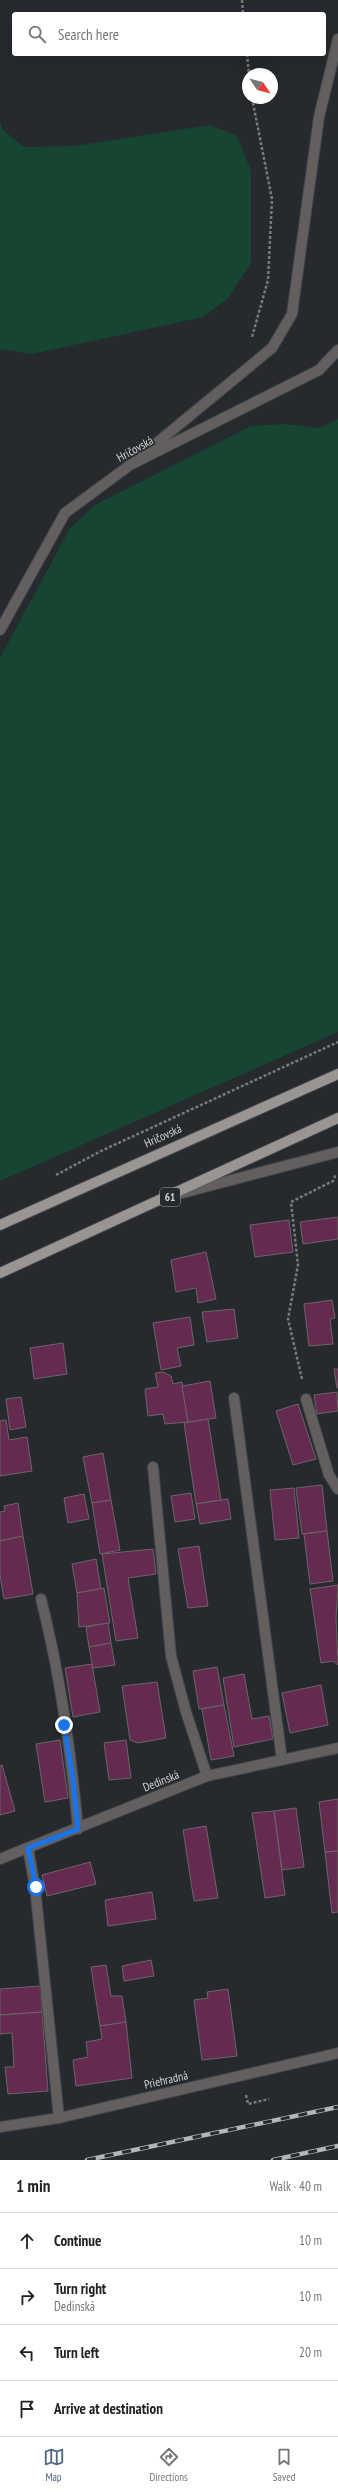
<!DOCTYPE html>
<meta charset="utf-8">
<style>
body{margin:0;font-family:"PT Sans Narrow",sans-serif;background:#f2f2f2;color:#222}
.compass{position:absolute;left:242px;top:68px;width:36px;height:36px;border-radius:50%;background:#fff;box-shadow:0 4px 16px #0002;rotate:125deg}
.stop{position:absolute;width:12px;height:12px;margin:-9px;border:3px solid #1a73e8;border-radius:50%;background:#fff}
.stop.end{background:#1a73e8;border-color:#fff;box-shadow:0 1px 4px #0008}
.list{margin:0;padding:0;list-style:none}
h2{display:flex;justify-content:space-between;align-items:center;height:52px;margin:0;padding:0 16px;font-size:17px}
h2 small{font-size:13px;font-weight:400;color:#767676}
.list li{display:grid;grid-template-columns:26px 1fr auto;gap:12px;align-items:center;box-sizing:border-box;height:56px;padding:0 16px;border-top:1px solid #e0e0e0}
.list b{display:block;font-size:15px;white-space:nowrap}
.list p{margin:0;font-size:13px;white-space:nowrap;color:#767676}
.list em{font-size:13px;font-style:normal;color:#767676}
.icon{flex:none;width:22px;height:22px;fill:none;stroke:currentColor;stroke-width:2;stroke-linecap:round;stroke-linejoin:round}
.map{position:relative;flex:none;width:338px;height:2160px;overflow:hidden}
.search{position:absolute;background:#fff;box-shadow:0 4px 16px #0002;left:12px;right:12px;top:12px;height:44px;display:flex;align-items:center;gap:10px;box-sizing:border-box;padding:0 14px;border-radius:4px;color:#767676;font-size:15px}
.sheet{height:276px;background:#fff}
nav{display:flex;justify-content:space-around;align-items:center;box-sizing:border-box;height:56px;border-top:1px solid #e0e0e0;background:#fff;font-size:11px;color:#767676}
nav a{display:grid;justify-items:center;gap:2px}
nav .on{color:#506684}
.map>svg:first-child{display:block}
.green{fill:#164532}
.building{fill:#652a4f;stroke:#6b6568}
.lines{fill:none;stroke-linecap:round;stroke-linejoin:round}
.service-casing{stroke:#414549;stroke-width:12}
.minor-casing{stroke:#414549;stroke-width:12}
.primary-casing{stroke:#414549;stroke-width:12}
.path{stroke:#777a7d;stroke-width:2.5;stroke-dasharray:3 2;stroke-linecap:butt}
.service{stroke:#625f5e;stroke-width:10}
.minor{stroke:#625f5e;stroke-width:10}
.primary{stroke:#9a9493;stroke-width:10}
.rail-casing{stroke:#b3b5b8;stroke-width:4.5}
.rail{stroke:#262a2e;stroke-width:3;stroke-dasharray:9;stroke-linecap:butt}
.route{stroke:#1a73e8;stroke-width:5}
.labels{text-anchor:middle;stroke-width:3.5;stroke-linejoin:round;paint-order:stroke}
.shield{fill:#262a2e;stroke:#9da0a3;stroke-width:1}
.shield-label{font-size:11px;font-weight:bold;fill:#d0d2d5}
.street-label{font-size:12px;fill:#d0d2d5;stroke:#262a2e}
</style>
<div class="map">
<svg width="338" height="2160" viewBox="0 0 338 2160">
<rect width="100%" height="100%" fill="#262a2e"/>
<!-- green -->
<g class="green">
<path d="M0 121 2 129 24 147 75 146 210 125 237 136 251 171V263L228 298 203 317 32 354 0 349Z"/>
<path d="M338 419V1032L0 1181V658L70 528 95 505 251 426 285 424 319 428Z"/>
</g>
<!-- building -->
<g class="building">
<path d="M338 1217V1239L303 1244 300 1222Z"/>
<path d="M289 1220 293 1252 255 1257 250 1225Z"/>
<path d="M206 1252 216 1299 198 1303 196 1288 176 1292 171 1260Z"/>
<path d="M332 1300 335 1318 330 1319 333 1344 309 1346 304 1304Z"/>
<path d="M234 1309 238 1338 207 1342 202 1312Z"/>
<path d="M190 1317 194 1345 177 1348 181 1366 161 1370 153 1323Z"/>
<path d="M63 1343 67 1374 34 1379 30 1348Z"/>
<path d="M334 1369H338V1388H337Z"/>
<path d="M163 1372 171 1376 173 1384 182 1382 188 1422 165 1424 163 1414 148 1416 145 1389 158 1387 155 1373Z"/>
<path d="M210 1381 216 1418 188 1422 182 1386Z"/>
<path d="M337 1392 338 1411 317 1414 314 1395Z"/>
<path d="M21 1397 26 1427 10 1430 6 1399Z"/>
<path d="M298 1404 316 1459 293 1465 276 1411Z"/>
<path d="M208 1419 221 1500 196 1504 184 1423Z"/>
<path d="M6 1420 9 1440 27 1437 32 1471 0 1476V1421Z"/>
<path d="M103 1453 111 1500 92 1503 83 1457Z"/>
<path d="M322 1485 327 1531 302 1534 296 1488Z"/>
<path d="M294 1488 299 1538 275 1540 270 1490Z"/>
<path d="M191 1493 195 1519 175 1522 171 1496Z"/>
<path d="M84 1494 89 1519 68 1523 64 1498Z"/>
<path d="M228 1499 231 1519 200 1524 196 1504Z"/>
<path d="M111 1500 120 1550 100 1554 92 1503Z"/>
<path d="M18 1503 23 1536 0 1541V1512L5 1511 4 1506Z"/>
<path d="M327 1531 333 1581 310 1584 304 1534Z"/>
<path d="M23 1536 33 1594 4 1599 0 1575V1541Z"/>
<path d="M199 1546 208 1606 188 1608 178 1549Z"/>
<path d="M153 1549 156 1574 128 1578 138 1638 116 1641 102 1554Z"/>
<path d="M96 1559 101 1589 77 1593 72 1564Z"/>
<path d="M338 1585 336 1618 338 1665 333 1661 321 1663 310 1589Z"/>
<path d="M104 1588 110 1623 79 1627 77 1593Z"/>
<path d="M108 1623 111 1643 89 1647 86 1627Z"/>
<path d="M111 1643 115 1665 93 1668 89 1647Z"/>
<path d="M92 1664 100 1712 73 1717 65 1668Z"/>
<path d="M217 1667 224 1705 199 1709 193 1671Z"/>
<path d="M244 1674 252 1719 269 1716 273 1739 234 1747 223 1678Z"/>
<path d="M157 1682 166 1738 138 1743 130 1740 122 1686Z"/>
<path d="M321 1685 328 1725 290 1733 282 1693Z"/>
<path d="M224 1705 234 1756 211 1760 202 1709Z"/>
<path d="M60 1740 68 1798 45 1802 36 1744Z"/>
<path d="M126 1740 131 1778 109 1780 104 1743Z"/>
<path d="M2 1765 15 1811 0 1815V1766Z"/>
<path d="M338 1799V1851L325 1852 319 1802Z"/>
<path d="M296 1808 304 1867 282 1870 274 1811Z"/>
<path d="M274 1811 285 1895 265 1898 252 1813Z"/>
<path d="M206 1826 218 1898 194 1901 183 1830Z"/>
<path d="M338 1851V1912L332 1913 325 1852Z"/>
<path d="M90 1862 96 1884 47 1896 42 1875Z"/>
<path d="M152 1892 156 1919 108 1926 105 1900Z"/>
<path d="M151 1960 154 1976 124 1981 122 1966Z"/>
<path d="M106 1965 111 1996H122L126 2022 100 2026 91 1967Z"/>
<path d="M40 1986 42 2012 0 2015V1989Z"/>
<path d="M228 1989 237 2056 202 2060 194 2000 208 1998 207 1992Z"/>
<path d="M42 2012 48 2091 8 2094 5 2067H14L12 2033 0 2034V2015Z"/>
<path d="M126 2022 132 2078 76 2086 73 2060 88 2057 86 2042 102 2039 100 2026Z"/>
</g>
<g class="lines">
<defs>
<g id="service">
<path d="M136 460 272 348 292 314 319 117 338 39"/>
<path d="M234 1398 282 1760"/>
<path d="M306 1399 329 1475 338 1489"/>
<path d="M153 1467 171 1656 186 1712 207 1776"/>
<path d="M41 1599C60 1674 71 1752 78 1829"/>
<path d="M28 1848 35 1887 59 2118"/>
</g>
<g id="minor">
<path d="M0 630 65 513 130 465 319 370 338 350"/>
<path d="M182 1193 338 1152"/>
<path d="M0 1859 207 1776 338 1748"/>
<path d="M0 2127 59 2118 338 2053"/>
</g>
<g id="primary">
<path d="M0 1225 338 1074"/>
<path d="M0 1273 338 1118"/>
</g>
</defs>
<!-- service casing -->
<use href="#service" class="service-casing"/>
<!-- minor casing -->
<use href="#minor" class="minor-casing"/>
<!-- primary casing -->
<use href="#primary" class="primary-casing"/>
<!-- path -->
<g class="path">
<path d="M242 0 243 14"/>
<path d="M247 54 249 74"/>
<path d="M252 98 272 199 268 280 252 337"/>
<path d="M56 1175 101 1151 338 1042"/>
<path d="M302 1379 288 1319 298 1265 291 1202 333 1181 336 1174"/>
<path d="M246 2095 248 2104 269 2099"/>
</g>
<!-- service -->
<use href="#service" class="service"/>
<!-- minor -->
<use href="#minor" class="minor"/>
<!-- primary -->
<use href="#primary" class="primary"/>
<defs>
<g id="rail">
<path d="M87 2160 338 2107"/>
<path d="M273 2160 338 2146"/>
</g>
</defs>
<!-- rail casing -->
<use href="#rail" class="rail-casing"/>
<!-- rail -->
<use href="#rail" class="rail"/>
</g>
<g class="lines">
<!-- route -->
<path class="route" d="M36 1887 28 1848 78 1829 73 1779 64 1725"/>
</g>
<g class="labels">
<!-- shield labels -->
<rect class="shield" x="160" y="1188" width="20" height="18" rx="3"/>
<g class="shield-label">
<text x="170" y="1201">61</text>
</g>
<!-- street labels -->
<g class="street-label">
<text transform="translate(135 449) rotate(-29)" y="4">Hričovská</text>
<text transform="translate(163 1136) rotate(-24)" y="4">Hričovská</text>
<text transform="translate(161 1781) rotate(-22)" y="4">Dedinská</text>
<text transform="translate(166 2080) rotate(-13)" y="4">Priehradná</text>
</g>
</g>
</svg>
<svg class="compass" viewBox="-18 -18 36 36"><path d="M0-13l5 13h-10z" fill="#e53935"/><path d="M0 13l5-13h-10z" fill="#767676"/></svg>
<div class="stop" style="left:36px;top:1887px"></div>
<div class="stop end" style="left:64px;top:1725px"></div>
<div class="search"><svg class="icon" aria-label="search" viewBox="0 0 24 24"><circle cx="10" cy="10" r="6"/><path d="M15 15l6 6"/></svg>Search here</div>
</div>
<section class="sheet">
<h2>1 min<small>Walk · 40 m</small></h2>
<ul class="list">
<li><svg class="icon" aria-label="ahead" viewBox="0 0 24 24"><path d="M12 20V5M6 11l6-6 6 6"/></svg><div><b>Continue</b></div><em>10 m</em></li>
<li><svg class="icon" aria-label="right" viewBox="0 0 24 24"><path d="M7 20v-9h11M14 6l5 5-5 5"/></svg><div><b>Turn right</b><p>Dedinská</p></div><em>10 m</em></li>
<li><svg class="icon" aria-label="left" viewBox="0 0 24 24"><path d="M17 20v-9H6M10 6l-5 5 5 5"/></svg><div><b>Turn left</b></div><em>20 m</em></li>
<li><svg class="icon" aria-label="arrive" viewBox="0 0 24 24"><path d="M6 21V4h12l-3 4 3 4H6"/></svg><div><b>Arrive at destination</b></div></li>
</ul>
</section>
<nav>
<a class="on"><svg class="icon" aria-label="map" viewBox="0 0 24 24"><path d="M3 6l6-2 6 2 6-2v14l-6 2-6-2-6 2zM9 4v14M15 6v14"/></svg>Map</a>
<a><svg class="icon" aria-label="directions" viewBox="0 0 24 24"><path d="M12 3l9 9-9 9-9-9zM9 14v-3h6M13 9l2 2-2 2"/></svg>Directions</a>
<a><svg class="icon" aria-label="saved" viewBox="0 0 24 24"><path d="M7 4h10v16l-5-4-5 4z"/></svg>Saved</a>
</nav>
